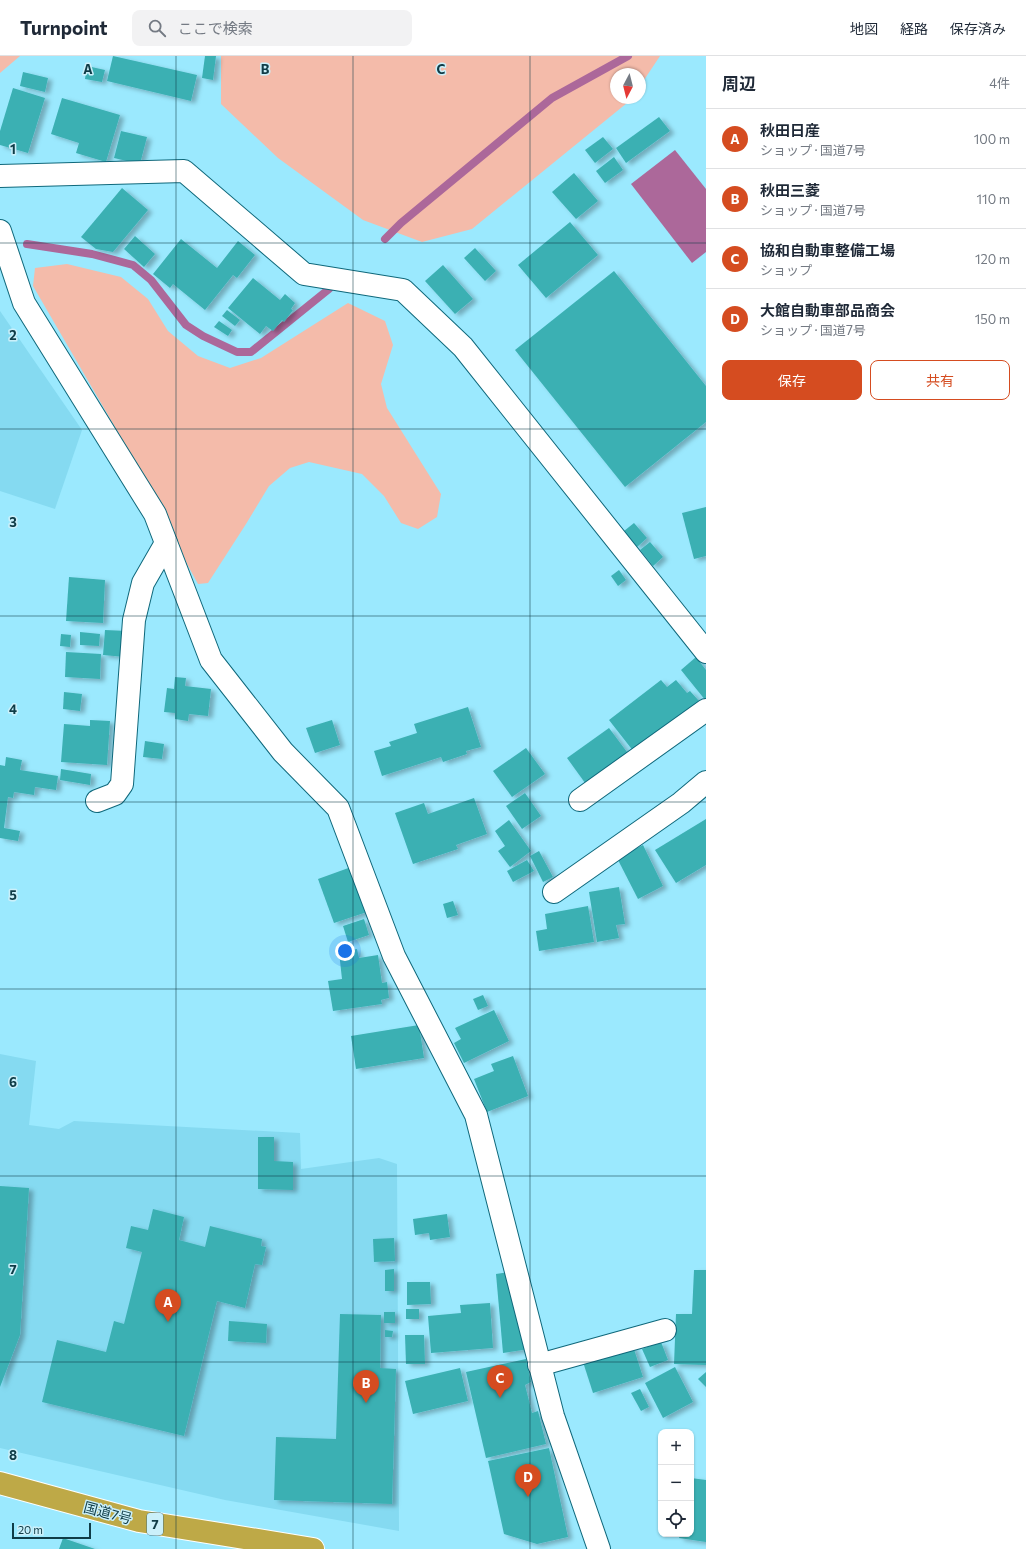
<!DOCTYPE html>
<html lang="ja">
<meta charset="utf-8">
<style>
body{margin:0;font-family:Commissioner,"Noto Sans JP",sans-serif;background:#f2f2f3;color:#1f2937}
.controls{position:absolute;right:12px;bottom:12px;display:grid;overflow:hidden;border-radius:8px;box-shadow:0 1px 3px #0004}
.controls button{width:36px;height:36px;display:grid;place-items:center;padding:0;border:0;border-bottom:1px solid #e0e1e3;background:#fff;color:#1f2937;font:20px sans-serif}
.compass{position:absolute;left:610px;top:12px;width:36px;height:36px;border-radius:50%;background:#fff;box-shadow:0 1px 3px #0004;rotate:187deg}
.scale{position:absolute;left:12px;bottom:10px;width:79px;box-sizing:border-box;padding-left:4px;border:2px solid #0f3c47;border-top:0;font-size:11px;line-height:14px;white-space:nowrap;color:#0f3c47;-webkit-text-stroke:3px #cbf0fa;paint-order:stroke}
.you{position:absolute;left:345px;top:895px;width:14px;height:14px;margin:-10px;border:3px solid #fff;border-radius:50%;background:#1a73e8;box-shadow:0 0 0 6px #1a73e833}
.badge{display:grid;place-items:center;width:26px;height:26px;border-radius:50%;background:#d54c20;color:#fff;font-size:13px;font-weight:700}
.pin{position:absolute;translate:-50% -33px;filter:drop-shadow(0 1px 2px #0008)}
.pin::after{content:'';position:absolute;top:21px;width:14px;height:12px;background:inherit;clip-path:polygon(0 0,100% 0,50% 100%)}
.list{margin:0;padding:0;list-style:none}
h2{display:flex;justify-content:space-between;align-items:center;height:52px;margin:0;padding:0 16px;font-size:17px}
h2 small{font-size:13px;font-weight:400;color:#747a83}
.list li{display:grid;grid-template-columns:26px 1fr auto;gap:12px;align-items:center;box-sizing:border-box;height:60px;padding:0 16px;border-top:1px solid #e0e1e3}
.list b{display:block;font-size:15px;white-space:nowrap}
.list p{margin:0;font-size:13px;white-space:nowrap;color:#747a83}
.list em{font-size:13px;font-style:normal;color:#747a83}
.actions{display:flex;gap:8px;padding:12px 16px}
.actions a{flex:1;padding:9px 0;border:1px solid #d54c20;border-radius:8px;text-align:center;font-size:14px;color:#d54c20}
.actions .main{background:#d54c20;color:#fff}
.icon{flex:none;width:22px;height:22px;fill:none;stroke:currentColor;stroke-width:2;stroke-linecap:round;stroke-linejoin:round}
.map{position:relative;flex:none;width:706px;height:1493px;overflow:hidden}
header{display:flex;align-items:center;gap:24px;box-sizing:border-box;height:56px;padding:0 20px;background:#fff;border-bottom:1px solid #e0e1e3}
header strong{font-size:19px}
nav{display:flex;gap:22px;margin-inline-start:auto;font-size:14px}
.search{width:280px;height:36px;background:#f2f2f3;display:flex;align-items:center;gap:10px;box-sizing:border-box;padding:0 14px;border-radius:8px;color:#747a83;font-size:15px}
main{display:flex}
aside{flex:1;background:#fff}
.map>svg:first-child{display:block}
.built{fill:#85daf1}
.green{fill:#f4bbaa}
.water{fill:#ac689a}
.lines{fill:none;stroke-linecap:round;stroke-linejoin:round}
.stream{stroke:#ac689a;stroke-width:8}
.building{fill:#3bb0b3;filter:url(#shadow)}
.street-casing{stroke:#0f687b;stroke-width:24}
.highway-casing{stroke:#fff;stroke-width:24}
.street{stroke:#fff;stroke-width:22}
.highway{stroke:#bea947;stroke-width:22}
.grid{fill:none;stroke:#0f3c47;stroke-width:1;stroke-opacity:0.55}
.labels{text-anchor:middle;stroke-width:3;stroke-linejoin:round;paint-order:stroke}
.shield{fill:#cbf0fa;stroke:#47727d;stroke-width:1}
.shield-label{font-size:13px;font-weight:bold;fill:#0f3c47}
.street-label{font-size:14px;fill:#0f3c47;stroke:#cbf0fa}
.grid-label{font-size:13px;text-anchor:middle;font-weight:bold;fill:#0f3c47;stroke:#cbf0fa;stroke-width:3;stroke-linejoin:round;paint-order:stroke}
</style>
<header>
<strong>Turnpoint</strong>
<div class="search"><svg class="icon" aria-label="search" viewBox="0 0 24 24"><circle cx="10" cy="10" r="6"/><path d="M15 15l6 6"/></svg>ここで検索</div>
<nav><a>地図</a><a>経路</a><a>保存済み</a></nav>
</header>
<main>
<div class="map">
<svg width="706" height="1493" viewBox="0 0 706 1493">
<defs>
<filter id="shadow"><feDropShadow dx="4.5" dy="2.5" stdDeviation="2" flood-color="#0004"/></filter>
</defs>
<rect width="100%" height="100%" fill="#9be9fe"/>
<!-- built -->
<g class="built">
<path d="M0 255 82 374 55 453 0 435Z"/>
<path d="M0 998 36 1005 29 1069 59 1073 74 1065 300 1077 301 1113 379 1102 397 1108 399 1475 225 1444 0 1392Z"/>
</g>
<!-- green -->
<g class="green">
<path d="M0 0H20L0 17Z"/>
<path d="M221 0H660L640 30V18H616V42H631L627 47 472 173 422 186 363 164 278 102 221 48Z"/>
<path d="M67 208 121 221 148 243 168 275 198 300 230 312 261 302 348 247 385 265 393 289 381 328 387 352 441 438 437 461 418 473 401 467 384 440 362 418 309 406 290 412 269 430 246 468 208 527 198 528 187 508 166 459 33 230 35 212Z"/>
</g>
<!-- water -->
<path class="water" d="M675 94 706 133V196L692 207 631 128Z"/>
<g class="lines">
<!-- stream -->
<g class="stream">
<path d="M385 183 401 167 552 42 628 0"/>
<path d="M27 188 92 198 133 209 151 224 186 269 203 280 237 296H251L329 233"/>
</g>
</g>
<!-- building -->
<g class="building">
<path d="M113 0 197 19 191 45 107 25Z"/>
<path d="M205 0H216L213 24 202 22Z"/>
<path d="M87 10 105 14 102 26 85 23Z"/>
<path d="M23 16 48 22 45 36 20 30Z"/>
<path d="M13 32 45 42 28 97 0 89V75Z"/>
<path d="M62 42 120 59 106 106 76 97 79 87 51 78Z"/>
<path d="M659 61 670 75 626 107 616 92Z"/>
<path d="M121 75 147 81 140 108 114 102Z"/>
<path d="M603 81 613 93 595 107 585 94Z"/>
<path d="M614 101 623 114 605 127 596 115Z"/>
<path d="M574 117 598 145 576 163 552 136Z"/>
<path d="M122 132 148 154 113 196 96 193 81 181Z"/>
<path d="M570 166 598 199 546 242 518 209Z"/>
<path d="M135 180 155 198 144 211 124 193Z"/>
<path d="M181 183 217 212 238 185 255 199 237 222 233 219 205 254 173 228 170 232 153 218Z"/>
<path d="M475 192 496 215 485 225 464 202Z"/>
<path d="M443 209 473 243 455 258 425 225Z"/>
<path d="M614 215 706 330V366L625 431 515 294Z"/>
<path d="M253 222 280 244 285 238 295 247 291 253 293 254 284 266 282 264 273 275 266 270 260 278 228 252Z"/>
<path d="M227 254 240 264 235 270 222 260Z"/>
<path d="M219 265 232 274 228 280 214 271Z"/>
<path d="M706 451V500L694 503 682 457Z"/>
<path d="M634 467 647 482 637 491 624 475Z"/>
<path d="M650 486 663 501 653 510 640 494Z"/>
<path d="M619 514 626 524 618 530 611 520Z"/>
<path d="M69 521 105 524 103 567 66 565Z"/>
<path d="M105 574 127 575 125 601 103 599Z"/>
<path d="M80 576 100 578 99 590 80 589Z"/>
<path d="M61 578 71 579 70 591 60 590Z"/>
<path d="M66 596 101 598 100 623 65 621Z"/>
<path d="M696 601 706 614V645L681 614Z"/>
<path d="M175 621 186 622 185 630 211 633 208 660 189 658 188 665 175 663V657L164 656 167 632 174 633Z"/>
<path d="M661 624 667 631 676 624 687 637 690 635 699 645 634 696 609 664Z"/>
<path d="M64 636 82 638 80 655 63 653Z"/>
<path d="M468 651 481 691 466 695 467 698 443 706 441 701 382 720 374 695 391 690 389 686 417 677 414 668Z"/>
<path d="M90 664 110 665 107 709 61 706 64 668 90 670Z"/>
<path d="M332 664 340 689 315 697 306 672Z"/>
<path d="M609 672 630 700 588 731 567 702Z"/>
<path d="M145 685 164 688 162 703 143 701Z"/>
<path d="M526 692 545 718 512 741 493 715Z"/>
<path d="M6 701 22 704 20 714 58 720 56 734 35 731 34 739 14 736 13 742 8 741 4 772 20 775 18 785 0 782V709L5 710Z"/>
<path d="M61 713 91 718 90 729 60 724Z"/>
<path d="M525 737 541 760 522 773 506 750Z"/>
<path d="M474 742 487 778 456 789 458 793 413 808 395 757 424 747 428 758Z"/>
<path d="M706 763V809L676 827 655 794Z"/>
<path d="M509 764 531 795 510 811 498 795 505 790 495 775Z"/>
<path d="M643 789 663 830 638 843 617 802Z"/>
<path d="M539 795 553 821 543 826 530 800Z"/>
<path d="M527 804 534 815 513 826 507 815Z"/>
<path d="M354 810 370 855 334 867 318 823Z"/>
<path d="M619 831 625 868 616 869 619 882 597 886 589 836Z"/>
<path d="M453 845 458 859 447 862 443 848Z"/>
<path d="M588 850 594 886 539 895 536 875 547 873 545 858Z"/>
<path d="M364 863 369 879 348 886 343 870Z"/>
<path d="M357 893 359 902 378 899 382 927 387 926 389 942 381 944 382 948 333 955 328 925 342 923 339 896Z"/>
<path d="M483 939 488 950 478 954 473 943Z"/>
<path d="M494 954 509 985 464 1007 454 987 461 983 455 972Z"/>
<path d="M419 969 424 1002 356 1013 351 980Z"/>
<path d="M513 1000 528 1040 487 1056 474 1023 494 1015 491 1008Z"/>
<path d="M258 1081H274V1105L293 1106V1134L258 1133Z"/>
<path d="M0 1130 29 1132 20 1279 0 1331Z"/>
<path d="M153 1153 184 1161 179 1184 205 1191 210 1170 262 1183 261 1190 266 1191 262 1209 255 1208 245 1252 217 1245 184 1380 42 1346 57 1284 106 1296 114 1265 124 1268 142 1196 126 1192 131 1170 148 1174Z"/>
<path d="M447 1158 450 1181 430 1184 429 1177 415 1179 413 1163Z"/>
<path d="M394 1182 395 1205 374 1206 373 1183Z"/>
<path d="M394 1213V1235H385V1214Z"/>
<path d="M694 1214H706V1309L674 1308 676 1258H692Z"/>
<path d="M509 1216 529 1293 503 1297 496 1218Z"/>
<path d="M407 1226H430L431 1248 407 1249Z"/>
<path d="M490 1247 493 1292 431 1297 428 1260 461 1257 460 1249Z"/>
<rect x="406" y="1253" width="13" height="10"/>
<rect x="384" y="1256" width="11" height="11"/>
<path d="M340 1258 381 1259 380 1312 396 1313 392 1448 274 1444 276 1381 336 1383Z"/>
<path d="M229 1265 267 1268 266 1287 228 1285Z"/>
<path d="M385 1274 393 1275 392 1281H385Z"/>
<path d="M405 1279H424L425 1308H406Z"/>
<path d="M661 1286 668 1304 650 1311 642 1293Z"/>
<path d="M633 1290 643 1321 593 1337 583 1306Z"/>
<path d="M526 1303 531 1326 525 1329 532 1357 538 1355 546 1388 486 1402 466 1316Z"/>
<path d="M675 1311 693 1346 663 1362 645 1327Z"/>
<path d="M460 1312 468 1345 413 1358 405 1325Z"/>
<path d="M706 1316V1331L698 1323Z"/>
<path d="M640 1333 649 1351 641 1355 631 1337Z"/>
<path d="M549 1392 568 1481 537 1488 504 1478 488 1405Z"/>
<path d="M691 1422 706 1424V1486L679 1482 680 1478H691Z"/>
<path d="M63 1482 95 1493H59Z"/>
</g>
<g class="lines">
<defs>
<g id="street">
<path d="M0 120 184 115 304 218 403 234 463 291 706 596"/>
<path d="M0 175 24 247 155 458 211 604 283 696 338 752 394 900 476 1059 553 1360 599 1493"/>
<path d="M580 744 706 654"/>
<path d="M97 745 115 738 122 728 134 564 143 527 166 487"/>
<path d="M554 836 681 747 706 726"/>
<path d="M539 1309 665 1274"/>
</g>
<path id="highway" d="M0 1427 139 1465 313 1493"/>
</defs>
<!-- street casing -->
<use href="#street" class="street-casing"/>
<!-- highway casing -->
<use href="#highway" class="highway-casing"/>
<!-- street -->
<use href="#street" class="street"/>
<!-- highway -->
<use href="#highway" class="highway"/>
</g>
<!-- grid -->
<path class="grid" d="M176 0V1493M353 0V1493M530 0V1493M0 187H706M0 373H706M0 560H706M0 746H706M0 933H706M0 1120H706M0 1306H706"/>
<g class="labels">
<!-- shield labels -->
<rect class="shield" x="147" y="1457" width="16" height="22" rx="3"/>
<g class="shield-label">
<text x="155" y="1473">7</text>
</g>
<!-- street labels -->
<g class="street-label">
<text transform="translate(108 1457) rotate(15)" y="5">国道7号</text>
</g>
</g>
<g class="grid-label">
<text x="88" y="18">A</text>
<text x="265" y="18">B</text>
<text x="441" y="18">C</text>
<text x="13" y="98">1</text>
<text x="13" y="284">2</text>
<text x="13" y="471">3</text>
<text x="13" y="658">4</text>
<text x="13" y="844">5</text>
<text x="13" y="1031">6</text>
<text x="13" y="1218">7</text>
<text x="13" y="1404">8</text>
</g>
</svg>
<div class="controls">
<button>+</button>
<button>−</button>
<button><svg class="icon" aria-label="locate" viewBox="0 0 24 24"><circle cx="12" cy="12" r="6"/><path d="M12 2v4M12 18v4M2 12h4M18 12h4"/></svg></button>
</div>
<svg class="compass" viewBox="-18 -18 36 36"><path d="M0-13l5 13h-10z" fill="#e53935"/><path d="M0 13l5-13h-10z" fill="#747a83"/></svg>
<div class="scale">20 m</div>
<div class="you"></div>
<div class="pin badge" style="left:168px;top:1266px">A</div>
<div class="pin badge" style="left:366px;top:1347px">B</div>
<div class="pin badge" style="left:500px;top:1342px">C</div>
<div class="pin badge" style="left:528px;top:1441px">D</div>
</div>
<aside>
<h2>周辺<small>4件</small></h2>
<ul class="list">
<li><span class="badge">A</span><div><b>秋田日産</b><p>ショップ · 国道7号</p></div><em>100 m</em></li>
<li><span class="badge">B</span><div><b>秋田三菱</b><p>ショップ · 国道7号</p></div><em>110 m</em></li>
<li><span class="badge">C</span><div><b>協和自動車整備工場</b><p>ショップ</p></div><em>120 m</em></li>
<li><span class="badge">D</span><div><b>大館自動車部品商会</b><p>ショップ · 国道7号</p></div><em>150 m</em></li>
</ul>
<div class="actions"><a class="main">保存</a><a>共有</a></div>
</aside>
</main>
